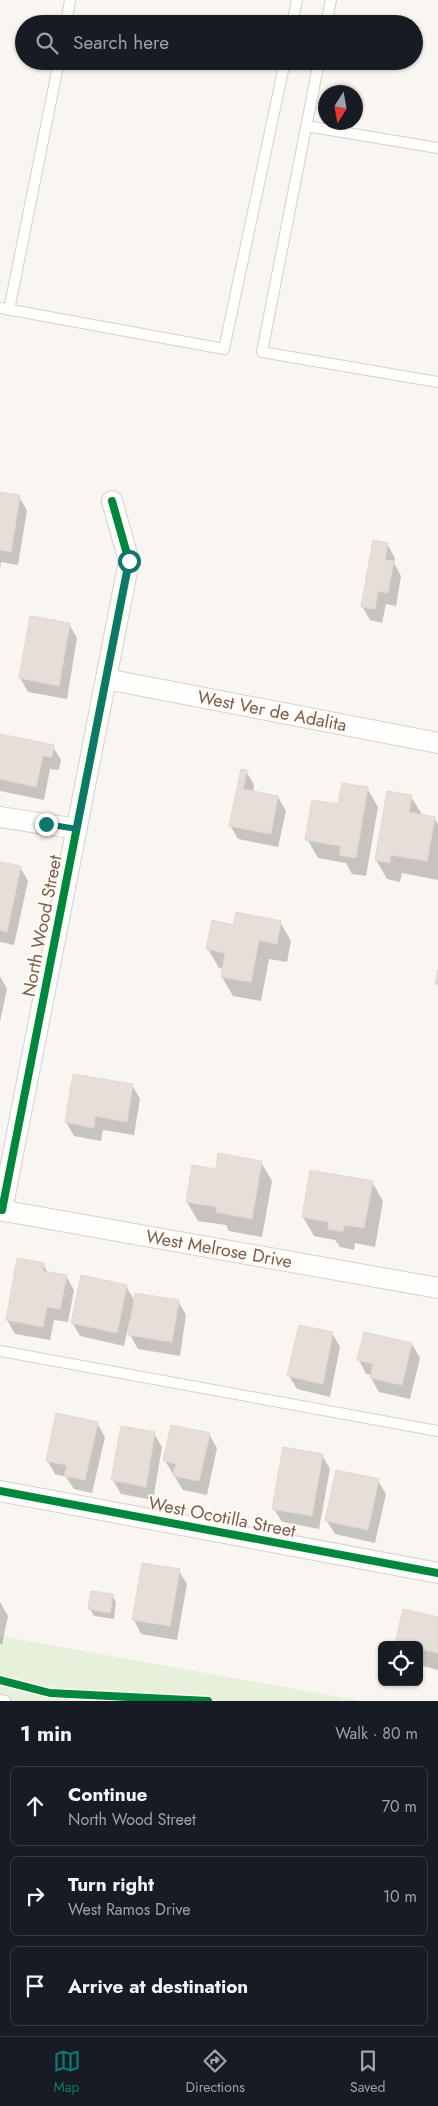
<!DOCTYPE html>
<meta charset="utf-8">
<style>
body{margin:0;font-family:Jost,sans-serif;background:#242831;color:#f1f3f6}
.controls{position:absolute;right:15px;bottom:15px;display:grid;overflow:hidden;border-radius:8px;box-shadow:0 1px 4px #0004}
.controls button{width:45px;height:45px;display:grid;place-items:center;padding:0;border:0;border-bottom:1px solid #363941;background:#171b24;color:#f1f3f6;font:25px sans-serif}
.compass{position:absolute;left:318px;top:85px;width:45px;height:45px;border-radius:50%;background:#171b24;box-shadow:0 1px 4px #0004;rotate:191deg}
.stop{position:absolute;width:15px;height:15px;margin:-11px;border:4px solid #0f766e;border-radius:50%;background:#fff}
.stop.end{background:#0f766e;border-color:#fff;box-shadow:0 1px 5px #0008}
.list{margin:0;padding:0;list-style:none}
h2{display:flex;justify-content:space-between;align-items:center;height:65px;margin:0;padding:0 20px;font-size:21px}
h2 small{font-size:16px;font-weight:400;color:#9ea1a6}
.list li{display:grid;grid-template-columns:32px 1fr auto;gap:15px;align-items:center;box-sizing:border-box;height:80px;margin:0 10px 10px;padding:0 10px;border:1px solid #363941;border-radius:8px}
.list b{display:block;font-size:19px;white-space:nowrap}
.list p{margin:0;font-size:16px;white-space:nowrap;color:#9ea1a6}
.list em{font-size:16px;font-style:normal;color:#9ea1a6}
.icon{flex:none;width:28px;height:28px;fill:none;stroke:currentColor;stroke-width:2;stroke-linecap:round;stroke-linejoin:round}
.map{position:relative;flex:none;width:438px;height:1701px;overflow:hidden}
.search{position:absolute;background:#171b24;box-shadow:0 1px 4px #0004;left:15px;right:15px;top:15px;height:55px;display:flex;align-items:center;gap:12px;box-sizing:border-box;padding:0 18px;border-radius:28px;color:#9ea1a6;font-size:19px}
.sheet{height:335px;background:#171b24}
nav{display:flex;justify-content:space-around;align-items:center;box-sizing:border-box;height:70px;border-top:1px solid #363941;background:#171b24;font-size:14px;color:#9ea1a6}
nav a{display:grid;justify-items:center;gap:2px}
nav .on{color:#0f766e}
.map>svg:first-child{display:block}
.green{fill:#e7f0db}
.shadow{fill:#0003}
.building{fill:#e6ded7;stroke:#e2d8d2}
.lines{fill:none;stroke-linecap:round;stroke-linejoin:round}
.lane-casing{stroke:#d7d1cb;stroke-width:12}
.street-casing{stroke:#d7d1cb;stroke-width:22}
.lane{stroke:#fefefd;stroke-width:10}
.street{stroke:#fefefd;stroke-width:20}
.cycleway-casing{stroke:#fffaf3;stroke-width:11}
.cycleway{stroke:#00873e;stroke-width:8}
.route{stroke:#0f766e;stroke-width:6}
.labels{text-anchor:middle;stroke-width:4;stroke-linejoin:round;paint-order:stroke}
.street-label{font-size:18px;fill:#7a5c4d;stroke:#fffaf3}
</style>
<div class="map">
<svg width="438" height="1701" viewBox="0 0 438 1701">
<rect width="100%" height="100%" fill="#f9f5f0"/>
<!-- green -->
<path class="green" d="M0 1636 362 1701H0Z"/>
<!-- shadow -->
<g class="shadow">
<path d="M0 493 19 497 27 510 18 565 1 562 0 569Z"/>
<path d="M387 544 395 558 394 563 401 576 396 606 386 604 382 623 370 620 362 606Z"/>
<path d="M69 624 77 638 67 699 28 692 20 678Z"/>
<path d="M0 735 53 747 61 760 59 770 50 769 44 800 0 791Z"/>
<path d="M246 771 254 785 253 792 278 797 286 811 278 847 238 839 230 825Z"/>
<path d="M367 788 378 807 366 876 352 874 346 863 318 858 307 839 339 806Z"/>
<path d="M411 797 423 816 434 818 438 824V880L402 873 400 882 387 879 376 860Z"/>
<path d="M0 863 20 867 28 881 14 945 0 942Z"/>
<path d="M280 922 291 941 287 962 269 959 261 1001 233 996 222 977 224 969 219 968 208 949 234 926Z"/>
<path d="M0 976 7 989 0 1022Z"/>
<path d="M132 1085 140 1099 134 1135 103 1130 101 1141 74 1136 66 1122Z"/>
<path d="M261 1162 272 1181 262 1237 229 1231 226 1225 198 1221 187 1202 217 1171Z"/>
<path d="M372 1182 383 1201 375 1247 355 1243 354 1250 340 1247 335 1240 314 1236 303 1217Z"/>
<path d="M43 1264 48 1273 66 1276 74 1290 68 1322 54 1320 50 1340 15 1334 7 1320Z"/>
<path d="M126 1286 135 1302 178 1301 186 1315 180 1356 138 1349 130 1335 132 1319H130L124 1346 80 1336 72 1322Z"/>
<path d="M332 1333 340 1347 330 1397 297 1389 289 1376Z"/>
<path d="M412 1344 420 1358 410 1399 379 1392 371 1378 372 1375 366 1374 359 1360Z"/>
<path d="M97 1423 105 1437 92 1493 74 1489 66 1477 55 1474 47 1460Z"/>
<path d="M154 1433 162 1447 153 1500 121 1494 113 1480Z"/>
<path d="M209 1434 217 1448 207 1495 183 1490 165 1461Z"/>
<path d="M322 1455 330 1469 319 1529 282 1522 274 1509Z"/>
<path d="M378 1481 386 1494 375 1543 335 1534 327 1521Z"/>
<path d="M179 1571 187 1584 177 1640 141 1634 134 1620Z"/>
<path d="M112 1595 116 1602 114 1619 94 1616 90 1609Z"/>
<path d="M0 1602 8 1616 2 1645 0 1644Z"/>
<path d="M438 1618V1670L419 1665V1645L396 1644Z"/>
</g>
<!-- building -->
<g class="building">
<path d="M0 492 20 495 11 552 0 550Z"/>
<path d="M373 540 388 543 385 560 394 561 388 593 378 591 375 609 361 607Z"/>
<path d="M30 616 70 623 59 686 19 678Z"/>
<path d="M0 734 54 745 52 757 43 756 36 787 0 779Z"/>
<path d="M241 769 247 770 243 789 278 796 271 834 229 826Z"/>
<path d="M342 783 368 787 356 858 339 855 341 846 305 840 312 800 338 804Z"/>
<path d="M387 791 412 795 409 812 435 817 427 861 391 855 390 863 375 860Z"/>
<path d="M0 862 21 866 7 932 0 930Z"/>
<path d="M236 912 281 921 277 944 259 940 251 982 221 977 225 953 206 949 212 920 233 925Z"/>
<path d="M438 969V985L435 984Z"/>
<path d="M73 1074 133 1084 127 1122 95 1116 94 1128 65 1122Z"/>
<path d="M218 1153 262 1161 252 1219 216 1212 217 1207 186 1202 192 1165 216 1169Z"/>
<path d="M310 1170 373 1181 364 1228 344 1225 343 1232 328 1229 329 1222 302 1217Z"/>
<path d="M17 1258 44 1263 43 1271 67 1275 60 1309 47 1307 43 1327 6 1320Z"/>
<path d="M81 1275 127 1285 117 1333 71 1323Z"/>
<path d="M135 1293 179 1300 172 1342 128 1335Z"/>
<path d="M299 1325 333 1332 323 1384 287 1376Z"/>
<path d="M364 1332 412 1343 402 1385 370 1378 373 1364 357 1360Z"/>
<path d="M56 1413 98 1422 85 1480 64 1476 67 1465 46 1461Z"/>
<path d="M171 1425 210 1433 199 1481 173 1476 176 1464 163 1461Z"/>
<path d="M121 1426 155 1432 146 1487 111 1480Z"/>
<path d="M283 1447 323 1454 312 1516 272 1509Z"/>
<path d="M336 1470 379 1479 368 1530 325 1521Z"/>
<path d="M142 1563 180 1569 170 1626 132 1620Z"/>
<path d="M91 1591 113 1594 110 1613 88 1609Z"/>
<path d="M403 1609 438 1617V1653L419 1649V1645L395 1644Z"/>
</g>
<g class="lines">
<defs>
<g id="lane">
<path d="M66 24 70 0"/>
<path d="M292 24 297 0"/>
<path d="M326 24 331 0"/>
<path d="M319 61 262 352 438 382"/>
<path d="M306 126 438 148"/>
<path d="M0 308 224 349 285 61"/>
<path d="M9 310 59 61"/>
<path d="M0 1351 438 1431"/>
<path d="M0 1700 5 1701"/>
</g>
<g id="street">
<path d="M106 679 438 743"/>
<path d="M0 817 77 829"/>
<path d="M0 1210 438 1288"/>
<path d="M2 1210 129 561 112 501"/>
<path d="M0 1491 438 1573"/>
</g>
</defs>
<!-- lane casing -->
<use href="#lane" class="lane-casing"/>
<!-- street casing -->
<use href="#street" class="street-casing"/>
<!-- lane -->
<use href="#lane" class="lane"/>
<!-- street -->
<use href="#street" class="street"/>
<defs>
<g id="cycleway">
<path d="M2 1210 129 561 112 501"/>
<path d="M0 1491 438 1573"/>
<path d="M0 1680 50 1693 208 1701"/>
</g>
</defs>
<!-- cycleway casing -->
<use href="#cycleway" class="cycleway-casing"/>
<!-- cycleway -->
<use href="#cycleway" class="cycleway"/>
</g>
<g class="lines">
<!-- route -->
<path class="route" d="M46 824 77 829 129 561"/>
</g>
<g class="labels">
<!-- street labels -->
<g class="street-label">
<text transform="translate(272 711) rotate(11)" y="6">West Ver de Adalita</text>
<text transform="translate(42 926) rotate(-79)" y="6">North Wood Street</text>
<text transform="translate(219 1249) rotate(10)" y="6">West Melrose Drive</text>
<text transform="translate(222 1517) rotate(11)" y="6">West Ocotilla Street</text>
</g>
</g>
</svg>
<div class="controls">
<button><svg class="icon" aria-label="locate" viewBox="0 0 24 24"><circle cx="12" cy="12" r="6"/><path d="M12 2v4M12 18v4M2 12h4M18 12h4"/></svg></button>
</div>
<svg class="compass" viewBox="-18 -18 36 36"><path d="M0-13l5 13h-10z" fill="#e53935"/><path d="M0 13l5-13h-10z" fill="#9ea1a6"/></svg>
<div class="stop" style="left:129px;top:561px"></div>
<div class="stop end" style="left:46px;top:824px"></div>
<div class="search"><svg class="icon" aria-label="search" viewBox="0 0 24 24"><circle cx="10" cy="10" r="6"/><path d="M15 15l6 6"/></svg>Search here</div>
</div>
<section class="sheet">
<h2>1 min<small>Walk · 80 m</small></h2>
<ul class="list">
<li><svg class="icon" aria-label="ahead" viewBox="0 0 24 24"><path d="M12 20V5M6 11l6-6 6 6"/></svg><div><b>Continue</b><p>North Wood Street</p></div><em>70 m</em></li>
<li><svg class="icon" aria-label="right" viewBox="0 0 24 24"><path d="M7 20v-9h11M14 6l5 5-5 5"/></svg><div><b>Turn right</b><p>West Ramos Drive</p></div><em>10 m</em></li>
<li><svg class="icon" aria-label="arrive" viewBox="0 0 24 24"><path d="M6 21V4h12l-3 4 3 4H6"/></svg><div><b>Arrive at destination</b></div></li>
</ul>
</section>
<nav>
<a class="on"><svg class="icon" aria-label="map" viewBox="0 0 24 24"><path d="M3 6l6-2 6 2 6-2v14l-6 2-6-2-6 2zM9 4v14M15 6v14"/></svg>Map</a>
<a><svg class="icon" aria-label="directions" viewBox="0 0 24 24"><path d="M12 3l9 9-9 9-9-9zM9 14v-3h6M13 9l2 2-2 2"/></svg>Directions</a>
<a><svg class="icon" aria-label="saved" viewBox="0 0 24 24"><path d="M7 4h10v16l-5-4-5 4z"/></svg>Saved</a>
</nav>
